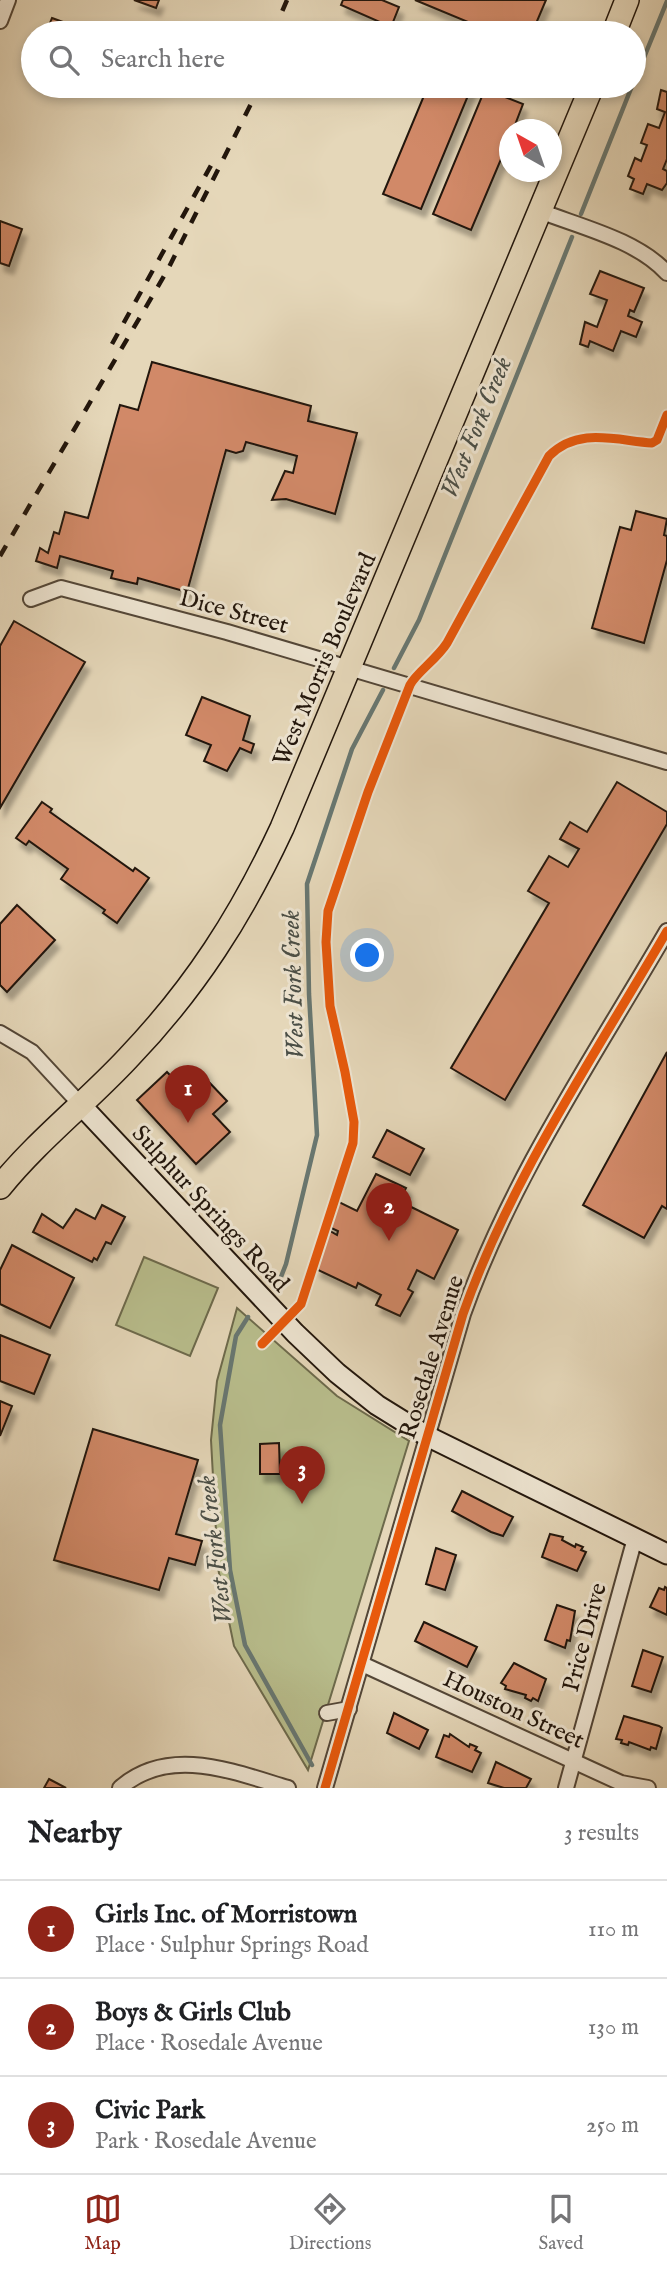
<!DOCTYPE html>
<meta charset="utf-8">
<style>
body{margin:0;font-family:"IM FELL English",serif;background:#f2f2f2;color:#202124}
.compass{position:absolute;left:499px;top:119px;width:63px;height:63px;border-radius:50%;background:#fff;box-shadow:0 4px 10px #0003;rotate:320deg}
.you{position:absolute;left:368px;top:956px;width:24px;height:24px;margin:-18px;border:5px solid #fff;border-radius:50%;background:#1a73e8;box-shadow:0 0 0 10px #1a73e833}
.badge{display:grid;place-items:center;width:46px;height:46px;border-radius:50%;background:#8f2418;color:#fff;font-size:23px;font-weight:700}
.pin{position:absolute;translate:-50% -58px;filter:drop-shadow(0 2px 4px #0008)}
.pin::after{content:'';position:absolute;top:37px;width:24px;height:21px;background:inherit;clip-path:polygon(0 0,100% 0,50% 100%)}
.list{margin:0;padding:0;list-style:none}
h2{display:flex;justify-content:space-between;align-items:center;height:91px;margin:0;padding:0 28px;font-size:30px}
h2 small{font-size:23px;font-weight:400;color:#757577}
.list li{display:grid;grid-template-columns:46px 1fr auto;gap:21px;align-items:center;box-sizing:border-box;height:98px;padding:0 28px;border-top:2px solid #e0e0e0}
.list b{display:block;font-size:26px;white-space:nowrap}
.list p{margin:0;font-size:23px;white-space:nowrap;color:#757577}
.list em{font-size:23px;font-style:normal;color:#757577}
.icon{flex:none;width:38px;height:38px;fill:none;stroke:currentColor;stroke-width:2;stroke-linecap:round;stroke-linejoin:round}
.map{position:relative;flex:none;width:667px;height:1788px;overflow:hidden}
.search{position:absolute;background:#fff;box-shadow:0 4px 10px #0003;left:21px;right:21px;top:21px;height:77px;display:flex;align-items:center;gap:18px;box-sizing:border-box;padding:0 24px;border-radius:38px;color:#757577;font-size:26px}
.sheet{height:385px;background:#fff}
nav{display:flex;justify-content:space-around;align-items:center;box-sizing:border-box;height:98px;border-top:2px solid #e0e0e0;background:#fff;font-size:19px;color:#757577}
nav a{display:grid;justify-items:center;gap:4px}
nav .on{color:#8f2418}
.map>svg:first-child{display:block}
.green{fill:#b8bd8c;stroke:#6d6a4c;stroke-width:2}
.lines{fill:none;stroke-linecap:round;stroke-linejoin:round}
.stream{stroke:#687771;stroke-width:4.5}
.building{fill:#d18968;stroke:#22160c;stroke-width:2;filter:url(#shadow)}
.street-casing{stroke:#534637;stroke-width:18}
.secondary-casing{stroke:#22160c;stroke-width:23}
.primary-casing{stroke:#22160c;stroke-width:26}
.street{stroke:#eee5d2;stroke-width:14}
.secondary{stroke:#eee5d2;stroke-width:19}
.primary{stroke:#e5d7b9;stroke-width:23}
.rail{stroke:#22160c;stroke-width:4.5;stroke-dasharray:12 12;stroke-linecap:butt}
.cycleway-casing{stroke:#eee5d2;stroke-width:13}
.cycleway{stroke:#e8590c;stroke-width:9}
.labels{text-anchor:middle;stroke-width:6;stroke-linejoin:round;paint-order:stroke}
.street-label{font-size:24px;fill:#22160c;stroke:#eee5d2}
.water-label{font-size:26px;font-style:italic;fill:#4b4f47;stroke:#eee5d2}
</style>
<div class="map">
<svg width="667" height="1788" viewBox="0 0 667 1788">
<defs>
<filter id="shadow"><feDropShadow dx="4.5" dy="8" stdDeviation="2" flood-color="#0004"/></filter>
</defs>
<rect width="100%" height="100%" fill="#e5d7b9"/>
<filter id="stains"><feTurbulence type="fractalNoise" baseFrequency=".00286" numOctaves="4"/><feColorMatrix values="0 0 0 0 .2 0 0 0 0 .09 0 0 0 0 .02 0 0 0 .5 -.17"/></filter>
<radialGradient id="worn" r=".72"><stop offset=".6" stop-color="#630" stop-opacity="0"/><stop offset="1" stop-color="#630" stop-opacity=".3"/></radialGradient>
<!-- green -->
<g class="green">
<path d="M144 1257 218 1288 190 1356 116 1325Z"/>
<path d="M237 1308 337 1396 409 1441 308 1770 234 1646 218 1568 211 1440 217 1381Z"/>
</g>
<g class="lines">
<!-- stream -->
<g class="stream">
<path d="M634 82 667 1"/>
<path d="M581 214 632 86"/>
<path d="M394 668 419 620 572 237"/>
<path d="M277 1287 286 1264 317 1135 309 994 307 884 352 749 383 690"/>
<path d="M248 1317 236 1336 220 1425 230 1570 245 1645 312 1765"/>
</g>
</g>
<!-- building -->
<g class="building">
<path d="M134 0H159L156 8Z"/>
<path d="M343 0H382L399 7 391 27 341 5Z"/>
<path d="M415 0H546L532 33H470L473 24Z"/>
<path d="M52 18 82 29 81 33H46Z"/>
<path d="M428 86H472L421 209 383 194Z"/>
<path d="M485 89 523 104 513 130H510V138L471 230 433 214Z"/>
<path d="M661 90 667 92V159L663 169 667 171V183L662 190 647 184 643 194 630 189 634 179 628 176 635 158 641 161 647 145 641 143 648 124 659 128 665 112 657 109Z"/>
<path d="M0 221 22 229 9 266 0 263Z"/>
<path d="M600 271 644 288 634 312 630 310 628 316 642 322 636 337 621 331 613 351 590 341 588 347 580 344 585 322 597 327 607 300 590 294Z"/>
<path d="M152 362 311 406 308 421 357 433 335 514 286 499 272 500 285 471 293 473 297 456 246 442 243 451 236 453 226 450 187 592 138 578 137 584 111 578 113 571 60 556 57 568 36 561 40 548 48 553 54 532 59 534 65 512 88 518 120 405 138 410Z"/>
<path d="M636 511 667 519 664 535 667 536V560L644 643 592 628 620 527 631 530Z"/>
<path d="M14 621 85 662 0 808V646Z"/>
<path d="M202 697 250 716 243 740 254 744 251 753 240 748 227 771 204 761 211 745 186 735Z"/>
<path d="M617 782 667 812V824L505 1100 451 1068 549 903 528 891 549 856 568 867 579 849 560 839 570 822 587 832Z"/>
<path d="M42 802 52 809 50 812 133 871 135 868 149 878 117 923 103 913 105 910 61 879 68 869 29 841 26 845 16 838Z"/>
<path d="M17 905 55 940 7 992 0 985V924Z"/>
<path d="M667 1052V1209L662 1206 644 1238 583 1205Z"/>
<path d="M167 1072 189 1095 206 1079 227 1101 213 1114 230 1132 196 1164 137 1100Z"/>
<path d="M387 1130 424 1149 410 1175 373 1157Z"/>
<path d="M376 1174 406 1188 399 1201 458 1230 434 1279 417 1270 408 1289 413 1292 400 1316 376 1305 381 1295 358 1283 356 1288 316 1269 330 1231 337 1235 338 1231 327 1226 339 1202 357 1211Z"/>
<path d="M102 1205 125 1217 111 1244 106 1242 97 1260 94 1258 92 1262 33 1232 42 1214 63 1228 76 1209 95 1219Z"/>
<path d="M12 1245 74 1278 50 1328 0 1304V1270Z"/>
<path d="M0 1335 50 1355 34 1394 0 1381Z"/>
<path d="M0 1401 12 1406 0 1436Z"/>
<path d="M93 1429 198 1460 176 1534 202 1541 195 1565 169 1558 159 1590 54 1560Z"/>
<path d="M279 1443 280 1474H260V1444Z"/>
<path d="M462 1491 513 1517 503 1536 491 1532 452 1511Z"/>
<path d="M550 1534 563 1537 562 1540 575 1547 576 1544 583 1547 581 1550 586 1552 577 1571 542 1557Z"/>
<path d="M436 1548 456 1555 445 1590 426 1584Z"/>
<path d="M665 1587 667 1588V1615L650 1607 659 1588 664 1590Z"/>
<path d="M557 1605 575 1611 570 1641 567 1640 565 1648 545 1640Z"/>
<path d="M424 1622 477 1647 467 1667 415 1641Z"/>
<path d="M643 1650 663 1657 651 1692 632 1686Z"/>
<path d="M514 1663 546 1679 538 1701 533 1698 531 1701 525 1698 526 1695 505 1689 506 1686 501 1683Z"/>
<path d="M394 1713 428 1730 419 1749 387 1733Z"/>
<path d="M624 1716 659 1726 662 1728 656 1749 651 1747 650 1750 629 1742 628 1745 621 1743 622 1740 616 1739Z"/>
<path d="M450 1734 469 1747 470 1744 477 1747 475 1750 481 1753 472 1772 436 1757 444 1735 449 1737Z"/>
<path d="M496 1762 531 1779 526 1788H504L488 1783Z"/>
<path d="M49 1779 66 1788H44Z"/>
</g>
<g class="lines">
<defs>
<g id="street">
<path d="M0 21 8 0"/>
<path d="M540 211C581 227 637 240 667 273"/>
<path d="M31 599 61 588 227 632 667 762"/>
<path d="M0 1033 32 1052 81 1105"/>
<path d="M362 1664 621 1783 648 1788"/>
<path d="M327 1713 349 1709"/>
<path d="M120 1788C169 1745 234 1772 288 1788"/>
<path d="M325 1788 463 1314C511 1178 595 1055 667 931"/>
<path d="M566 1788 635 1538"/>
</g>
<path id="secondary" d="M81 1105 295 1333 337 1373 377 1405 427 1436 667 1554"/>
<g id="primary">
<path d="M614 33 627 0"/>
<path d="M0 1187C38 1140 87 1102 128 1058 195 988 241 916 282 828L592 86"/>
</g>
</defs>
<!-- street casing -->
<use href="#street" class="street-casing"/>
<!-- secondary casing -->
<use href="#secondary" class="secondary-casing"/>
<!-- primary casing -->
<use href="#primary" class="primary-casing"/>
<!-- street -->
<use href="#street" class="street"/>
<!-- secondary -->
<use href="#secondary" class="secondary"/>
<!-- primary -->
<use href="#primary" class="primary"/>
<!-- rail -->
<g class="rail">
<path d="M273 33 287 0"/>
<path d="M112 344 214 160"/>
<path d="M0 556 167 271 260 86"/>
</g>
<defs>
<g id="cycleway">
<path d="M262 1344 301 1304 353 1143 354 1122 345 1072 330 1006 326 942 328 911 368 792 410 685C416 673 437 659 447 643L549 456C578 427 614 440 652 443L657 440 667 415"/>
<path d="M325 1788 463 1314C511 1178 595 1055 667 931"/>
</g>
</defs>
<!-- cycleway casing -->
<use href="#cycleway" class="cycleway-casing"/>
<!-- cycleway -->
<use href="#cycleway" class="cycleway"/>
</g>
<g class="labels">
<!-- street labels -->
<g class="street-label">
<text transform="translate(234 611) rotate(15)" y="8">Dice Street</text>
<text transform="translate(324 659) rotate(-67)" y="8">West Morris Boulevard</text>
<text transform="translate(211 1208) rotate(47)" y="8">Sulphur Springs Road</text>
<text transform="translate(431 1357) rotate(-73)" y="8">Rosedale Avenue</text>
<text transform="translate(584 1637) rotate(-75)" y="8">Price Drive</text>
<text transform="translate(514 1709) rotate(25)" y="8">Houston Street</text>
</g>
<!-- water labels -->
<g class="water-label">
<text transform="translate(475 427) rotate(-68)" y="9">West Fork Creek</text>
<text transform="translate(292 985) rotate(-92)" y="9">West Fork Creek</text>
<text transform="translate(214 1550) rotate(-97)" y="9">West Fork Creek</text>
</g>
</g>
<rect width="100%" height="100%" filter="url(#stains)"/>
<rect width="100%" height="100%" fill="url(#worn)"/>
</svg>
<svg class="compass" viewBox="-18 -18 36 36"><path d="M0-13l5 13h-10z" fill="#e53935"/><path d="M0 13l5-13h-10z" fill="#757577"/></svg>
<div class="you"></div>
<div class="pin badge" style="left:188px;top:1123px">1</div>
<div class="pin badge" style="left:389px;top:1241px">2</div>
<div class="pin badge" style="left:302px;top:1504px">3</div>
<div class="search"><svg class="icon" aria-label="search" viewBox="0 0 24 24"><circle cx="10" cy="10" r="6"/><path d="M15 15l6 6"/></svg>Search here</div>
</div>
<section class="sheet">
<h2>Nearby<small>3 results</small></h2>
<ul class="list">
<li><span class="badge">1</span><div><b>Girls Inc. of Morristown</b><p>Place · Sulphur Springs Road</p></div><em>110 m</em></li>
<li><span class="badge">2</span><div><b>Boys &amp; Girls Club</b><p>Place · Rosedale Avenue</p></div><em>130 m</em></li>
<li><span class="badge">3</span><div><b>Civic Park</b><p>Park · Rosedale Avenue</p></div><em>250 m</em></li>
</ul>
</section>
<nav>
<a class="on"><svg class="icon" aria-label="map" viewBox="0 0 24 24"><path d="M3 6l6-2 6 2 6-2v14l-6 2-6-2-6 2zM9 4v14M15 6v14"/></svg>Map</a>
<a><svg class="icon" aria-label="directions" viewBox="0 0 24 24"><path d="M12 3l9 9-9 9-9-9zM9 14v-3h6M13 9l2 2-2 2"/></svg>Directions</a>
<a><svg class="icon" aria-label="saved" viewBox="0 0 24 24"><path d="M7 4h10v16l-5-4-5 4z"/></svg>Saved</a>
</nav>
